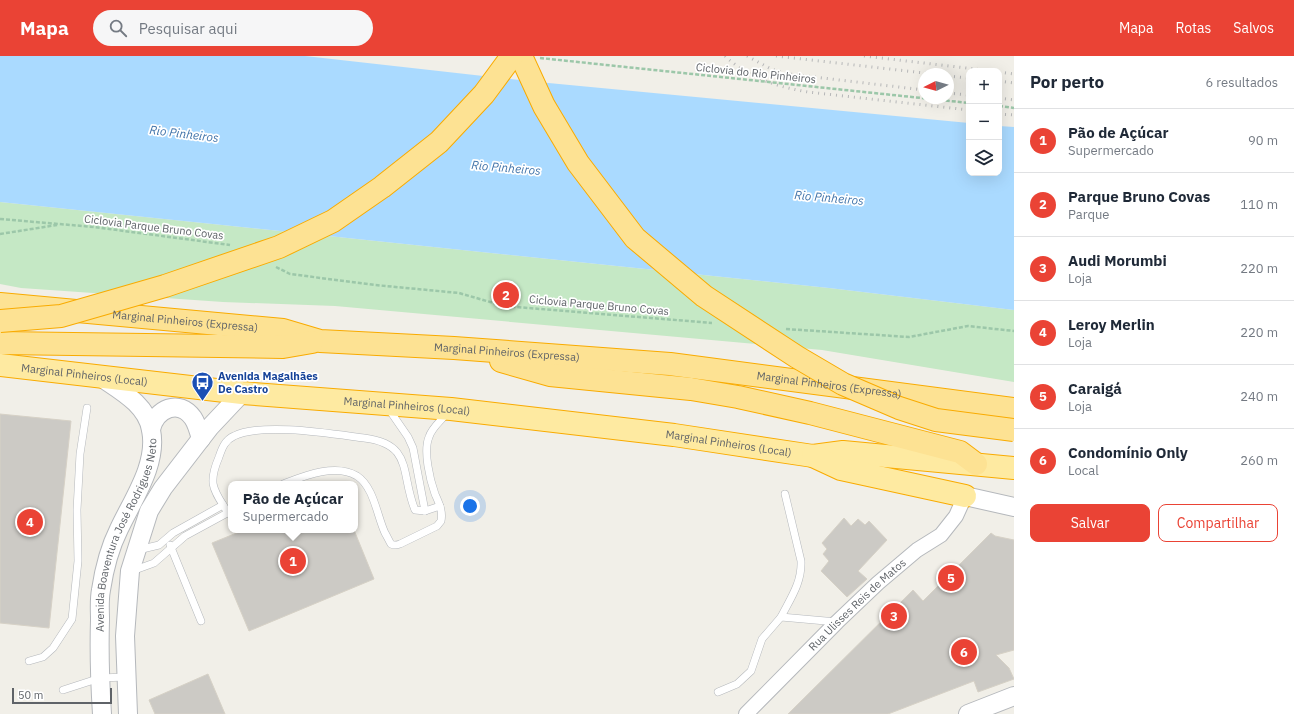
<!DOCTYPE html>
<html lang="pt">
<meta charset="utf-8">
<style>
body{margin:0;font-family:"IBM Plex Sans",sans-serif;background:#f6f6f7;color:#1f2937}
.controls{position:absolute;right:12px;top:12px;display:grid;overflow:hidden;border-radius:8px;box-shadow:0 4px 16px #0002}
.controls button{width:36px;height:36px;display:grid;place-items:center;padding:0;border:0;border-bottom:1px solid #e0e1e3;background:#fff;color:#1f2937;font:20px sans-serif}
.compass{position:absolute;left:918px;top:12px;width:36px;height:36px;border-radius:50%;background:#fff;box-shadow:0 4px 16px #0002;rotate:265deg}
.scale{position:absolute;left:12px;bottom:10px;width:100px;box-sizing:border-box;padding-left:4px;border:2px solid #5f6368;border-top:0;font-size:11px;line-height:14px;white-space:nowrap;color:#5f6368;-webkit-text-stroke:3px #fff;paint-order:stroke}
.you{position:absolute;left:470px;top:450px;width:14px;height:14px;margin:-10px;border:3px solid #fff;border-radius:50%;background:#1a73e8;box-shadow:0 0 0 6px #1a73e833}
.badge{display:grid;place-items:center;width:26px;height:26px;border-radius:50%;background:#ea4335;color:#fff;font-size:13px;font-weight:700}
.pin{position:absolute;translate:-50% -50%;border:2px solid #fff;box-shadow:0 1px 4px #0006}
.popup{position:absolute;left:228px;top:425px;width:130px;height:52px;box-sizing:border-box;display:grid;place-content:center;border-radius:8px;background:#fff;filter:drop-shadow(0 1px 3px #0005);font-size:13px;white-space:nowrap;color:#747a83}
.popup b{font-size:15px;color:#1f2937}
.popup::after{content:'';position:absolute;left:50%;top:100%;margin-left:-8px;border:8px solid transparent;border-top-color:#fff}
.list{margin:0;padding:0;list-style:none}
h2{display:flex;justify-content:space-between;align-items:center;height:52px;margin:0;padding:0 16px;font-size:17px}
h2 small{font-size:13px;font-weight:400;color:#747a83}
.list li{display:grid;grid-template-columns:26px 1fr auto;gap:12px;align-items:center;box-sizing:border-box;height:64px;padding:0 16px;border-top:1px solid #e0e1e3}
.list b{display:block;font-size:15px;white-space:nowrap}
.list p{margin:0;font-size:13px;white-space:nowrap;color:#747a83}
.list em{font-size:13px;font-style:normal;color:#747a83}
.actions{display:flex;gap:8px;padding:12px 16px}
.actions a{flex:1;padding:9px 0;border:1px solid #ea4335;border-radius:8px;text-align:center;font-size:14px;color:#ea4335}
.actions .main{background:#ea4335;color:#fff}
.icon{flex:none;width:22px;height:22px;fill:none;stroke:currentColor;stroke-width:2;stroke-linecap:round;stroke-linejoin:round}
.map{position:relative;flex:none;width:1014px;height:658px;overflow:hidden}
header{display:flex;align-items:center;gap:24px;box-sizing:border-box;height:56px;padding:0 20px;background:#ea4335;color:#fff}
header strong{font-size:19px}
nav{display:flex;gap:22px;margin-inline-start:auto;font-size:14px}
.search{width:280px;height:36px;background:#f6f6f7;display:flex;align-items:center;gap:10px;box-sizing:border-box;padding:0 14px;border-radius:22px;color:#747a83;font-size:15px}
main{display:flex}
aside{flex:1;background:#fff}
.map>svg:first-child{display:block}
.green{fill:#c5e8c5}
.water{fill:#aadaff}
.building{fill:#cccac5;stroke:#d6d1c6}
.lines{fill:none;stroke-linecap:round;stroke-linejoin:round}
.service-casing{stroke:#b5b8bc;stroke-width:8}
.minor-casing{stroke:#b5b8bc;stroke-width:16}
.tertiary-casing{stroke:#b5b8bc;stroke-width:20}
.trunk-casing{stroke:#f9ab00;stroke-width:24}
.motorway-casing{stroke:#f9ab00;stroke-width:24}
.path{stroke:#9cc7a9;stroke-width:2.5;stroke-dasharray:4 2;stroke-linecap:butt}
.service{stroke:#fff;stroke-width:7}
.minor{stroke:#fff;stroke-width:14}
.tertiary{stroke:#fff;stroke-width:18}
.trunk{stroke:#feeaa1;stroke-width:22}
.motorway{stroke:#fde293;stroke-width:22}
.rail{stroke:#b6b7b8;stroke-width:3;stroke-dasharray:1 5;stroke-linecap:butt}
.motorway-bridge-casing{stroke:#f9ab00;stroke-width:24;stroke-linecap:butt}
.motorway-bridge{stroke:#fde293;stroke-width:22}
.labels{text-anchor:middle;stroke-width:3.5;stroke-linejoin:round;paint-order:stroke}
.street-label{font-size:11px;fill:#5f6368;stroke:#fff}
.transit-label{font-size:11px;font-weight:bold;fill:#164399;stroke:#fff;text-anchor:start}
.water-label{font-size:12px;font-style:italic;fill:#4174aa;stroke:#fff}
</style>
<header>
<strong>Mapa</strong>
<div class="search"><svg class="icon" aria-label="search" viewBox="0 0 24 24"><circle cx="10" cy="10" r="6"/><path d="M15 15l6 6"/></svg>Pesquisar aqui</div>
<nav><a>Mapa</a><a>Rotas</a><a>Salvos</a></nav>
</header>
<main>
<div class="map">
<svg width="1014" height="658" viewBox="0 0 1014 658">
<rect width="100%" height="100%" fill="#f1efe8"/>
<!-- green -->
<path class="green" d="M0 146 829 232 1014 254V326L822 294 335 250 223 246 21 232 0 228Z"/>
<!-- water -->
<path class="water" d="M0 0H305L538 26 969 67V117H999V70L1014 71V254L829 232 0 146Z"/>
<!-- building -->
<g class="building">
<path d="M0 358 71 365 49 572 0 567Z"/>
<path d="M844 462 851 470 858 463 865 469 869 465 887 484 858 515 867 523 847 541 821 515 829 505 823 498 827 493 822 487Z"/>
<path d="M244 474H354L374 523 249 575 212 487Z"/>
<path d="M991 477 995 480 1014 484V594L996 599 1009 612 1014 623 978 636 974 625 888 658H788L913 534 923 545Z"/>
<path d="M208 618 225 658H155L149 644Z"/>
</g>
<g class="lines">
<defs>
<g id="service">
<path d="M388 352 408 381 413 392 425 455"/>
<path d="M283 428C304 420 335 407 357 420 374 431 377 460 385 477 387 480 389 485 391 488 394 490 397 489 400 488L437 470 441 465C443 455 439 447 435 438 430 424 423 395 429 381 432 371 442 364 448 356"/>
<path d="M228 457C214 434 207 429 219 401 222 392 225 384 234 380 262 366 333 378 364 382 414 388 400 418 415 454L425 455 440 450"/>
<path d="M170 489 201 565"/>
<path d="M138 494 159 489 173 477 223 449"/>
<path d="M132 515 154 507 185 480 231 455"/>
<path d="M781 561C790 543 802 527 801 505L785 438"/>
<path d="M29 605 43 601 53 592 72 563 78 505 77 454 80 398 87 352"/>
<path d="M63 634 100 622 126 621"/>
<path d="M718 636 737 628 751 615 762 583 781 561 837 566"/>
</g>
<g id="minor">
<path id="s1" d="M746 658 837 566 878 527 917 494 941 479 956 460 965 440"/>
</g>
<g id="tertiary">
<path d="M151 373C156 353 179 342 193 362 197 368 199 376 201 383"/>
<path d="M965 440 1014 451"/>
<path id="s2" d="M102 658C100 627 99 596 100 564 100 554 99 544 101 534 104 514 110 491 119 473 133 443 158 408 151 374 147 349 121 335 102 322"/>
<path d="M128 658 125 580 130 515 149 455 163 432 210 371 242 337"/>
<path d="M968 658 1014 640"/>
</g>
<g id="trunk">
<path id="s3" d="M0 309 242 337 451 353 674 379 813 400 843 396 1014 412"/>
<path d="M813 400 841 413 965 440"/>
</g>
<g id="motorway">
<path id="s4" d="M0 248 283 274 320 285 454 292 670 308 1014 353"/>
<path d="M0 287 283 291 312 286"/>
<path d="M501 305 550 319 691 333 738 341 810 357 960 396 976 408"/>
</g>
</defs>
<!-- service casing -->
<use href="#service" class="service-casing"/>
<!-- minor casing -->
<use href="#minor" class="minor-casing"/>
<!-- tertiary casing -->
<use href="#tertiary" class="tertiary-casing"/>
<!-- trunk casing -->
<use href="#trunk" class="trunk-casing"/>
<!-- motorway casing -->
<use href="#motorway" class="motorway-casing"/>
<!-- path -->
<g class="path">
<path d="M540 2 969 47"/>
<path d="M999 50 1014 52"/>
<path d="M0 163 94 171 230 189"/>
<path d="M0 178 57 169"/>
<path d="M276 211 290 218 375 229 459 237 504 250 712 267"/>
<path d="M786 273 909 281 968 270 1014 275"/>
</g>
<!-- service -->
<use href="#service" class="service"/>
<!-- minor -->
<use href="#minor" class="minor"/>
<!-- tertiary -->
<use href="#tertiary" class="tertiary"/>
<!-- trunk -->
<use href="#trunk" class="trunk"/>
<!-- motorway -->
<use href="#motorway" class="motorway"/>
<!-- rail -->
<g class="rail">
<path d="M725 0C748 22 778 31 808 36L969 54"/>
<path d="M747 0 771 13 789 18 924 34"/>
<path d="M776 0 933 18"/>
<path d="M864 0 992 15"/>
<path d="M999 16 1014 18"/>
<path d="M948 20 969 22"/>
<path d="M999 25 1014 27"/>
<path d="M948 37 969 39"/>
<path d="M999 42 1014 44"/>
<path d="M999 58 1014 59"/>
</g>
<defs>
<g id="motorway-bridge">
<path d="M521 0 544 50 578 107 635 182 704 240 797 301 843 328 899 352 936 364 1014 374"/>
<path d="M0 265 61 260 165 230 279 191 333 165 382 131 439 86 484 38 512 0"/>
</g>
</defs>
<!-- motorway-bridge casing -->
<use href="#motorway-bridge" class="motorway-bridge-casing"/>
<!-- motorway-bridge -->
<use href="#motorway-bridge" class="motorway-bridge"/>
</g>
<!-- icons -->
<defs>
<symbol id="bus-pin" viewBox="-11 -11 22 30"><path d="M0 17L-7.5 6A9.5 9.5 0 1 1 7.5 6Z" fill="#1a4fb4" stroke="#fff"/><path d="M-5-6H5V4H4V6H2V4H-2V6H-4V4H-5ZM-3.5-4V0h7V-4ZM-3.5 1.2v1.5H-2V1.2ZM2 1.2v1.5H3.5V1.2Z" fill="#fff"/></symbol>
</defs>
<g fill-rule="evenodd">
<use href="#bus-pin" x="190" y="314" width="25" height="34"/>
</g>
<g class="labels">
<!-- street labels -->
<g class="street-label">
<text transform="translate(756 17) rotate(6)" y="4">Ciclovia do Rio Pinheiros</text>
<text transform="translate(154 171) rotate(7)" y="4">Ciclovia Parque Bruno Covas</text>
<text transform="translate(599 249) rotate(5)" y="4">Ciclovia Parque Bruno Covas</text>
<text dy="4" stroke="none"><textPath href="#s4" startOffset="186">Marginal Pinheiros (Expressa)</textPath></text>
<text dy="4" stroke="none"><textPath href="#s4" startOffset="510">Marginal Pinheiros (Expressa)</textPath></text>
<text dy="4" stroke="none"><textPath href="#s3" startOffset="85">Marginal Pinheiros (Local)</textPath></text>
<text dy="4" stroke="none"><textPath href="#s4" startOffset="834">Marginal Pinheiros (Expressa)</textPath></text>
<text dy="4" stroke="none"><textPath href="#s3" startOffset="409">Marginal Pinheiros (Local)</textPath></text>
<text dy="4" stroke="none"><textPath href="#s3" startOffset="733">Marginal Pinheiros (Local)</textPath></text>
<text dy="4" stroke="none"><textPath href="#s2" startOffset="184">Avenida Boaventura José Rodrigues Neto</textPath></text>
<text dy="4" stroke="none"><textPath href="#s1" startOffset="156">Rua Ulisses Reis de Matos</textPath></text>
</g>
<!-- transit labels -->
<g class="transit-label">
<text x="218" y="324">Avenida Magalhães<tspan x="218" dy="13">De Castro</tspan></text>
</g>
<!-- water labels -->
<g class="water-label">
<text transform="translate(184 78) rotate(7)" y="4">Rio Pinheiros</text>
<text transform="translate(506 112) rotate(5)" y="4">Rio Pinheiros</text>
<text transform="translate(829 142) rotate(5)" y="4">Rio Pinheiros</text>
</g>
</g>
</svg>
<div class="controls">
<button>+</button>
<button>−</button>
<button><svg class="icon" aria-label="layers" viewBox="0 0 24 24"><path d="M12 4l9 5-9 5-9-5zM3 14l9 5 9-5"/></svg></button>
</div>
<svg class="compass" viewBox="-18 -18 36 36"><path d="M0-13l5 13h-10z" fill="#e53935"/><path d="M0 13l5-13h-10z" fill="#747a83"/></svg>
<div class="scale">50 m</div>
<div class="you"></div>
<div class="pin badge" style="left:293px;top:505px">1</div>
<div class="popup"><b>Pão de Açúcar</b>Supermercado</div>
<div class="pin badge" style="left:506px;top:239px">2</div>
<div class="pin badge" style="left:894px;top:560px">3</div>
<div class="pin badge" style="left:30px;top:466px">4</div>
<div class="pin badge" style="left:951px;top:522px">5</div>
<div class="pin badge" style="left:964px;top:596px">6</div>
</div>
<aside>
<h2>Por perto<small>6 resultados</small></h2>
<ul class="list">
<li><span class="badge">1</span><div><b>Pão de Açúcar</b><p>Supermercado</p></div><em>90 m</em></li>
<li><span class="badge">2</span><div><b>Parque Bruno Covas</b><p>Parque</p></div><em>110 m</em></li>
<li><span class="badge">3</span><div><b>Audi Morumbi</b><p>Loja</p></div><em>220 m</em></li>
<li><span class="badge">4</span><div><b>Leroy Merlin</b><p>Loja</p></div><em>220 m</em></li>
<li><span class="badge">5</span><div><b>Caraigá</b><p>Loja</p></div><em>240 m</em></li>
<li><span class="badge">6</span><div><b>Condomínio Only</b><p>Local</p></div><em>260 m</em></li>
</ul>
<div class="actions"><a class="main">Salvar</a><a>Compartilhar</a></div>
</aside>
</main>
